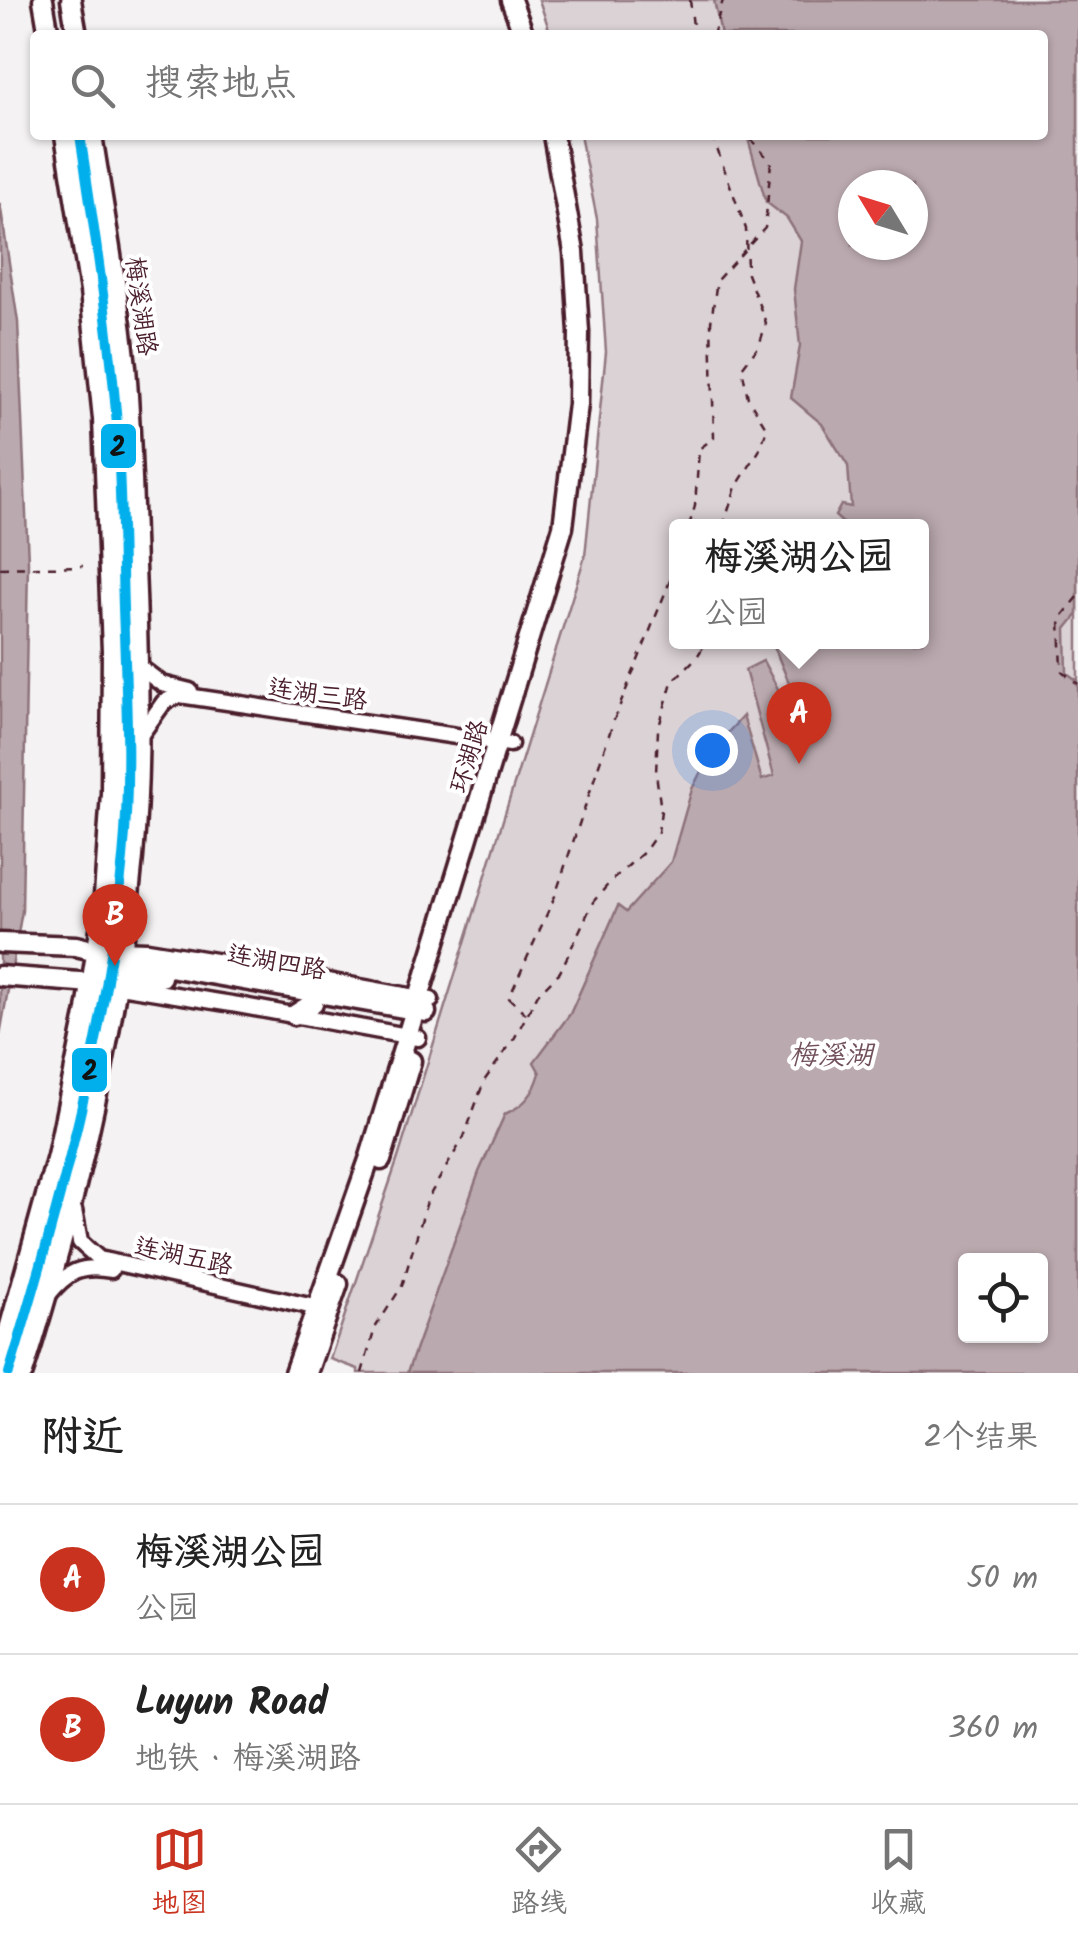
<!DOCTYPE html>
<html lang="zh">
<meta charset="utf-8">
<style>
body{margin:0;font-family:Kalam,"LXGW WenKai TC",sans-serif;background:#f6f6f6;color:#222}
.controls{position:absolute;right:30px;bottom:30px;display:grid;overflow:hidden;border-radius:10px;box-shadow:0 2px 8px #0004}
.controls button{width:90px;height:90px;display:grid;place-items:center;padding:0;border:0;border-bottom:2px solid #e0e0e0;background:#fff;color:#222;font:50px sans-serif}
.compass{position:absolute;left:838px;top:170px;width:90px;height:90px;border-radius:50%;background:#fff;box-shadow:0 2px 8px #0004;rotate:308deg}
.you{position:absolute;left:712px;top:750px;width:35px;height:35px;margin:-25px;border:8px solid #fff;border-radius:50%;background:#1a73e8;box-shadow:0 0 0 15px #1a73e833}
.badge{display:grid;place-items:center;width:65px;height:65px;border-radius:50%;background:#c8321e;color:#fff;font-size:32px;font-weight:700}
.pin{position:absolute;translate:-50% -82px;filter:drop-shadow(0 2px 5px #0008)}
.pin::after{content:'';position:absolute;top:52px;width:35px;height:30px;background:inherit;clip-path:polygon(0 0,100% 0,50% 100%)}
.popup{position:absolute;left:669px;top:519px;width:260px;height:130px;box-sizing:border-box;display:grid;place-content:center;border-radius:10px;background:#fff;filter:drop-shadow(0 2px 8px #0005);font-size:32px;white-space:nowrap;color:#767676}
.popup b{font-size:38px;color:#222}
.popup::after{content:'';position:absolute;left:50%;top:100%;margin-left:-20px;border:20px solid transparent;border-top-color:#fff}
.list{margin:0;padding:0;list-style:none}
h2{display:flex;justify-content:space-between;align-items:center;height:130px;margin:0;padding:0 40px;font-size:42px}
h2 small{font-size:32px;font-weight:400;color:#767676}
.list li{display:grid;grid-template-columns:65px 1fr auto;gap:30px;align-items:center;box-sizing:border-box;height:150px;padding:0 40px;border-top:2px solid #e0e0e0}
.list b{display:block;font-size:38px;white-space:nowrap}
.list p{margin:0;font-size:32px;white-space:nowrap;color:#767676}
.list em{font-size:32px;font-style:normal;color:#767676}
.icon{flex:none;width:55px;height:55px;fill:none;stroke:currentColor;stroke-width:2;stroke-linecap:round;stroke-linejoin:round}
.map{position:relative;flex:none;width:1078px;height:1373px;overflow:hidden}
.search{position:absolute;background:#fff;box-shadow:0 2px 8px #0004;left:30px;right:30px;top:30px;height:110px;display:flex;align-items:center;gap:25px;box-sizing:border-box;padding:0 35px;border-radius:10px;color:#767676;font-size:38px}
.sheet{height:430px;background:#fff}
nav{display:flex;justify-content:space-around;align-items:center;box-sizing:border-box;height:140px;border-top:2px solid #e0e0e0;background:#fff;font-size:28px;color:#767676}
nav a{display:grid;justify-items:center;gap:5px}
nav .on{color:#c8321e}
.map>svg:first-child{display:block}
.green{fill:#dbd2d5;stroke:#927880;stroke-width:2.5;fill-rule:evenodd}
.water{fill:#baa9ae;stroke:#8d727a;stroke-width:2.5;fill-rule:evenodd}
.lines{fill:none;stroke-linecap:round;stroke-linejoin:round}
.minor-casing{stroke:#4a1f2b;stroke-width:21}
.major-casing{stroke:#4a1f2b;stroke-width:25}
.path{stroke:#4a1f2b;stroke-width:2.5;stroke-dasharray:8 8;stroke-linecap:butt}
.minor{stroke:#fff;stroke-width:14}
.major{stroke:#fff;stroke-width:18}
.metro-1-casing{stroke:#fff;stroke-width:18}
.metro-1{stroke:#00afec;stroke-width:10}
.labels{text-anchor:middle;stroke-width:8;stroke-linejoin:round;paint-order:stroke}
.street-label{font-size:25px;fill:#4a1f2b;stroke:#fff}
.water-label{font-size:28px;font-style:italic;fill:#714f59;stroke:#fff}
.line-badge{stroke:#fff;stroke-width:4}
.pale-badge-label{font-size:28px;text-anchor:middle;font-weight:bold;fill:#111}
</style>
<div class="map">
<svg width="1078" height="1373" viewBox="0 0 1078 1373">
<rect width="100%" height="100%" fill="#f4f2f2"/>
<filter id="ink" filterUnits="userSpaceOnUse"><feTurbulence type="fractalNoise" baseFrequency=".01" numOctaves="2"/><feDisplacementMap in="SourceGraphic" scale="20" xChannelSelector="R" yChannelSelector="G"/><feConvolveMatrix kernelMatrix="1 2 1 2 8 2 1 2 1" color-interpolation-filters="sRGB"/></filter>
<g filter="url(#ink)">
<!-- green -->
<path class="green" d="M539 0H1078V1373H358V1369L330 1359 398 1158 585 556 606 352 597 219 580 135H1043V35H551ZM853 185H913V245H853ZM676 526H922V642H676ZM966 1260H1040V1336H966Z"/>
<!-- water -->
<g class="water">
<path d="M714 0H1078V614L1066 629 1067 673 1078 681V1373H407L479 1172 505 1114C525 1105 534 1094 540 1073L534 1062 570 1014 618 906 626 912 671 862 692 789 712 750 743 716 762 780 774 776 745 670 763 661 784 700 794 695 772 642H922V526H846L835 516 841 505 851 507 848 466 822 424 791 398 800 346 794 289 801 241 787 218 766 202 747 135H1043V35H721ZM853 185H913V245H853ZM966 1260H1040V1336H966Z"/>
<path d="M0 203 18 322 28 562 22 911 0 1035Z"/>
</g>
<g class="lines">
<defs>
<g id="minor">
<path d="M137 665 162 684 190 691"/>
<path d="M139 737 164 702 180 695 510 744"/>
<path d="M116 949 148 950 246 966 431 1000"/>
<path d="M107 984 238 1005 418 1038"/>
<path d="M74 1210 80 1242 99 1259 323 1309"/>
<path d="M48 1295C67 1272 81 1264 111 1270"/>
</g>
<g id="major">
<path d="M43 0 49 35"/>
<path d="M71 0 77 35"/>
<path d="M511 0 524 35"/>
<path d="M0 943 76 946 146 963 426 1012"/>
<path d="M0 976 92 983 134 974 161 977"/>
<path d="M294 1015 313 1003"/>
<path d="M381 1160 411 1061"/>
<path d="M0 1362 57 1156 87 1010 103 911 111 793 112 651 103 419 90 291 65 135"/>
<path d="M23 1373C76 1206 117 1032 133 857 141 769 139 681 136 593 133 518 132 442 126 367 118 289 104 212 92 135"/>
<path d="M294 1373 370 1157 563 527 578 404 579 332 574 252 553 135"/>
<path d="M307 1373 338 1284"/>
</g>
</defs>
<!-- minor casing -->
<use href="#minor" class="minor-casing"/>
<!-- major casing -->
<use href="#major" class="major-casing"/>
<!-- path -->
<g class="path">
<path d="M690 0 694 35"/>
<path d="M717 35 714 32 723 0"/>
<path d="M712 135 746 229 747 274 766 323 759 346 742 368 748 398 767 429 759 451 736 487 723 526"/>
<path d="M689 526 695 506 699 449 714 438 711 322 717 280 765 228 771 162 747 135"/>
<path d="M0 568 83 566"/>
<path d="M1078 597 1060 619 1062 671 1078 684"/>
<path d="M526 1014 509 998 555 896 614 720 676 566"/>
<path d="M362 1373 375 1328 402 1286 428 1198 464 1137 484 1081 514 1039 538 994 560 972 593 902 612 880 645 851 658 832 661 811 656 773 658 730 672 682 697 657 706 642"/>
</g>
<!-- minor -->
<use href="#minor" class="minor"/>
<!-- major -->
<use href="#major" class="major"/>
<defs>
<path id="metro-1" d="M9 1373C60 1205 107 1033 123 858 131 775 126 691 123 608 121 543 121 477 116 412 108 319 94 227 80 135"/>
</defs>
<!-- metro-1 casing -->
<use href="#metro-1" class="metro-1-casing"/>
<!-- metro-1 -->
<use href="#metro-1" class="metro-1"/>
</g>
</g>
<g class="labels">
<!-- street labels -->
<g class="street-label">
<text transform="translate(142 306) rotate(82)" y="9">梅溪湖路</text>
<text transform="translate(318 693) rotate(8)" y="9">连湖三路</text>
<text transform="translate(468 756) rotate(-73)" y="9">环湖路</text>
<text transform="translate(277 961) rotate(10)" y="9">连湖四路</text>
<text transform="translate(184 1255) rotate(12)" y="9">连湖五路</text>
</g>
<!-- water labels -->
<g class="water-label">
<text x="831" y="1064">梅溪湖</text>
</g>
</g>
<g class="line-badge">
<rect x="99" y="422" width="39" height="48" rx="10" fill="#00afec"/>
<rect x="70" y="1046" width="39" height="48" rx="10" fill="#00afec"/>
</g>
<g class="pale-badge-label">
<text x="118" y="456">2</text>
<text x="90" y="1080">2</text>
</g>
</svg>
<div class="controls">
<button><svg class="icon" aria-label="locate" viewBox="0 0 24 24"><circle cx="12" cy="12" r="6"/><path d="M12 2v4M12 18v4M2 12h4M18 12h4"/></svg></button>
</div>
<svg class="compass" viewBox="-18 -18 36 36"><path d="M0-13l5 13h-10z" fill="#e53935"/><path d="M0 13l5-13h-10z" fill="#767676"/></svg>
<div class="you"></div>
<div class="pin badge" style="left:799px;top:764px">A</div>
<div class="popup"><b>梅溪湖公园</b>公园</div>
<div class="pin badge" style="left:115px;top:966px">B</div>
<div class="search"><svg class="icon" aria-label="search" viewBox="0 0 24 24"><circle cx="10" cy="10" r="6"/><path d="M15 15l6 6"/></svg>搜索地点</div>
</div>
<section class="sheet">
<h2>附近<small>2个结果</small></h2>
<ul class="list">
<li><span class="badge">A</span><div><b>梅溪湖公园</b><p>公园</p></div><em>50 m</em></li>
<li><span class="badge">B</span><div><b>Luyun Road</b><p>地铁 · 梅溪湖路</p></div><em>360 m</em></li>
</ul>
</section>
<nav>
<a class="on"><svg class="icon" aria-label="map" viewBox="0 0 24 24"><path d="M3 6l6-2 6 2 6-2v14l-6 2-6-2-6 2zM9 4v14M15 6v14"/></svg>地图</a>
<a><svg class="icon" aria-label="directions" viewBox="0 0 24 24"><path d="M12 3l9 9-9 9-9-9zM9 14v-3h6M13 9l2 2-2 2"/></svg>路线</a>
<a><svg class="icon" aria-label="saved" viewBox="0 0 24 24"><path d="M7 4h10v16l-5-4-5 4z"/></svg>收藏</a>
</nav>
